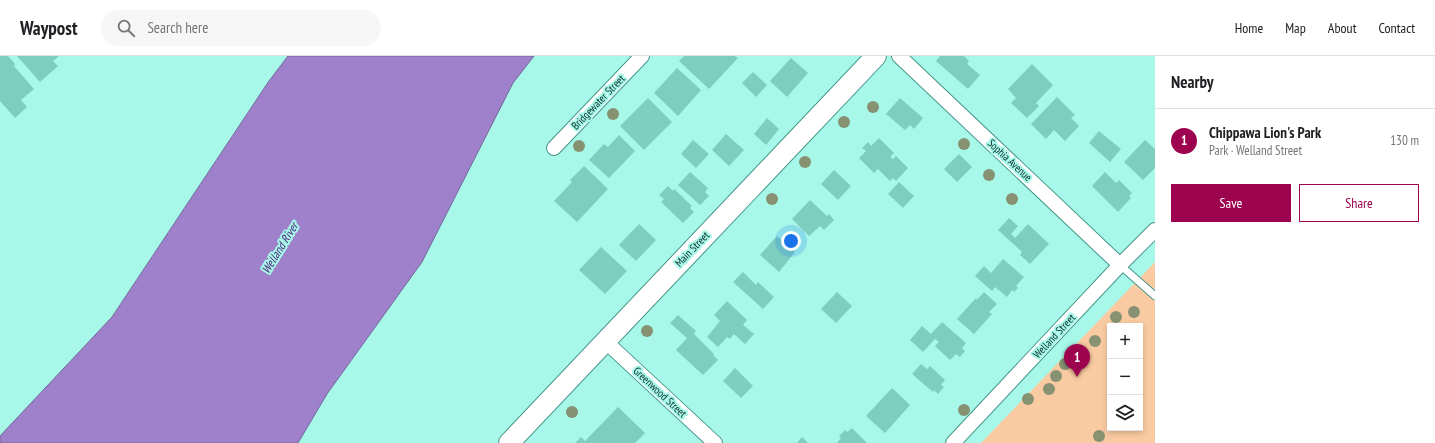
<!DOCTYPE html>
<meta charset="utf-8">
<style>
body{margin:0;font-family:"PT Sans Narrow",sans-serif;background:#f6f6f6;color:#202124}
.controls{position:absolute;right:12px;bottom:12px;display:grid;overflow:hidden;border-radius:0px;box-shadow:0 2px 6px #0003}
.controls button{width:36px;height:36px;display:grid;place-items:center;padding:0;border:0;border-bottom:1px solid #e0e0e0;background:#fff;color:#202124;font:20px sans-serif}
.you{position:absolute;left:791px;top:185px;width:14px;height:14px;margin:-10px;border:3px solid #fff;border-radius:50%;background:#1a73e8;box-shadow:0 0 0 6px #1a73e833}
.badge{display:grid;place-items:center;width:26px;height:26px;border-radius:50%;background:#9d034e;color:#fff;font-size:13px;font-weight:700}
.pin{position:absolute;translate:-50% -33px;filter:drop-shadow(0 1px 2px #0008)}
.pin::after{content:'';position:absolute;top:21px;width:14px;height:12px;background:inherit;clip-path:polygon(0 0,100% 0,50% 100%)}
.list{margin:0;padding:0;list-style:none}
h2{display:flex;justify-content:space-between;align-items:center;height:52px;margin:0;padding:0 16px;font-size:17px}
h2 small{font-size:13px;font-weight:400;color:#757577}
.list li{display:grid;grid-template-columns:26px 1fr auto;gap:12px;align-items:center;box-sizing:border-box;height:64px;padding:0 16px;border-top:1px solid #e0e0e0}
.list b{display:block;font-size:15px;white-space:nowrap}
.list p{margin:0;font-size:13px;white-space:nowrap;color:#757577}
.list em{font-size:13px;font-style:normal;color:#757577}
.actions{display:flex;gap:8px;padding:12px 16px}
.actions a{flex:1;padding:9px 0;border:1px solid #9d034e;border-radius:0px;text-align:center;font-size:14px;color:#9d034e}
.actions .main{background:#9d034e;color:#fff}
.icon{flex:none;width:22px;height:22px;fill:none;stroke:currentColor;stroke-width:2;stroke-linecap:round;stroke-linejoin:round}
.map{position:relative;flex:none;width:1155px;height:387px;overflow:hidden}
header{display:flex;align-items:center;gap:24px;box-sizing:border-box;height:56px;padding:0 20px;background:#fff;border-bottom:1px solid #e0e0e0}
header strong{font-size:19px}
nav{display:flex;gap:22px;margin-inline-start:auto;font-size:14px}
.search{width:280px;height:36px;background:#f6f6f6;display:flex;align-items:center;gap:10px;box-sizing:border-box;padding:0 14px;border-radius:22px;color:#757577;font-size:15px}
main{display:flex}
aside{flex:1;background:#fff}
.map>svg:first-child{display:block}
.green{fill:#facba2;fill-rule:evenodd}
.water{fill:#9f81cb;stroke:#73689b}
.building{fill:#7ecec0}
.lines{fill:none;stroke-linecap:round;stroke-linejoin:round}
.service-casing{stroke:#459589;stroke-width:9}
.minor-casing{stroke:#459589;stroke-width:16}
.secondary-casing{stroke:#459589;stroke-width:22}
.service{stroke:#fff;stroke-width:7}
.minor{stroke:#fff;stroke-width:14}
.secondary{stroke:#fff;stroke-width:20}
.tree{fill:#869271}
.labels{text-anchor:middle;stroke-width:4;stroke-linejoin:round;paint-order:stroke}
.street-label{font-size:11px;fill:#0d2f2a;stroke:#a7f8e9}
.water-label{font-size:12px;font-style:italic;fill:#50257d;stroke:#a7f8e9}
</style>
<header>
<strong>Waypost</strong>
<div class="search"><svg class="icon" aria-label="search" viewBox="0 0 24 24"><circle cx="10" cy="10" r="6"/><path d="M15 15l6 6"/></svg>Search here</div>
<nav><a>Home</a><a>Map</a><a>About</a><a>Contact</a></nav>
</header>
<main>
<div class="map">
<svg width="1155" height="387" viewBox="0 0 1155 387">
<rect width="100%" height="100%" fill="#a7f8e9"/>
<!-- green -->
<path class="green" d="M1155 206V387H981ZM1110 270H1140V372H1110Z"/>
<!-- water -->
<path class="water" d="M288 0H534L513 27 422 206 327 338 298 387H0V380L112 261 269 25Z"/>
<!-- building -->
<g class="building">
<path d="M0 0H8L15 8 14 10 34 33 21 44 27 51 15 62 0 45Z"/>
<path d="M17 0H59L53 5 58 10 40 26Z"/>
<path d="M684 0H735L738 2 709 33 679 5Z"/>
<path d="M940 0H964L969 5 967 8 980 19 968 33 936 5Z"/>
<path d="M791 2 808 17 787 41 770 25Z"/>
<path d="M1032 8 1053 29 1036 47 1039 50 1027 62 1011 47 1016 42 1008 33Z"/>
<path d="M677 12 701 34 678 60 654 37Z"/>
<path d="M753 16 767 29 756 41 742 27Z"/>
<path d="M1057 41 1075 59 1071 62 1079 70 1065 85 1054 74 1046 83 1031 68Z"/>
<path d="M648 42 672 66 644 94 620 70Z"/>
<path d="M900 42 923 62 914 73 910 69 905 74 886 58Z"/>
<path d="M767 62 779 73 766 89 754 78Z"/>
<path d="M1099 75 1121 93 1110 106 1089 87Z"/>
<path d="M726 78 744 94 729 110 712 94Z"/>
<path d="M619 79 635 95 609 122 589 104 604 88 608 91Z"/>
<path d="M879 82 894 97 890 101 893 103 896 100 908 112 896 125 893 122 890 125 878 113 874 117 859 102 866 95 862 92 868 86 871 90Z"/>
<path d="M693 84 709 98 696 112 681 98Z"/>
<path d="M1145 84 1155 93V112L1143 124 1124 106Z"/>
<path d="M959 98 972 111 957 126 944 113Z"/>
<path d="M584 110 608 133 577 166 554 145 572 126 570 124Z"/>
<path d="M834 114 851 130 838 144 821 128Z"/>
<path d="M690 116 708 132 705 136 709 140 700 149 678 129Z"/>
<path d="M1105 116 1116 127 1119 124 1132 137 1129 140 1131 142 1118 156 1092 130Z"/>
<path d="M899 126 914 140 903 152 888 138Z"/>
<path d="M668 130 673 135 674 133 692 150 690 152 694 156 683 167 661 146 664 143 659 139Z"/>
<path d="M810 144 827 160 829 158 834 164 824 174 820 170 809 180 792 163Z"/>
<path d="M1009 162 1018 170 1011 178 1015 182 1028 168 1049 188 1030 208 1020 199 1022 196 998 174Z"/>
<path d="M639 168 656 184 636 205 619 189Z"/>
<path d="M777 180 795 196 779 216 760 199Z"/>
<path d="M601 191 627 215 605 238 579 214Z"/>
<path d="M1003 203 1024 221 1016 230 1018 232 1014 236 1012 234 1007 241 995 231 992 235 975 220 984 210 991 217Z"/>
<path d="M743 216 756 229 758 226 774 241 763 253 733 226Z"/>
<path d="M837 236 852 250 836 267 821 253Z"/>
<path d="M984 236 997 248 989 256 992 258 974 278 957 263 976 242 977 244Z"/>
<path d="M727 245 747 264 743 269 754 278 745 288 734 278 730 283 727 281 718 291 707 281 720 265 714 259Z"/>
<path d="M678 259 696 275 694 278 714 298 713 299 718 304 703 319 676 294 687 282 670 267Z"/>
<path d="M942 266 966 287 962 292 965 295 960 301 956 298 950 304 935 290 939 286 935 283 923 296 910 284 922 270 931 278Z"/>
<path d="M921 308 927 313 930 310 945 324 941 329 944 331 938 338 934 334 933 336 912 318Z"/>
<path d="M735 312 753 330 741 342 723 325Z"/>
<path d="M892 332 910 349 885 377 866 360Z"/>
<path d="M618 351 645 377 635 387H575L581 381 585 385Z"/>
<path d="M852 372 867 387H837L841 382 839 380 845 374 847 376Z"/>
<path d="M802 381 808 387H797Z"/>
</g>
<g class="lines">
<defs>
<path id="service" d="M1120 209 1155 240"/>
<g id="minor">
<path d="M899 0 1120 209"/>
<path d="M554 92 642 0"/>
<path d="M605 285 715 387"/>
<path d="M953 387 1120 209 1155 174"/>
</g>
<path id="secondary" d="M509 387 876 0"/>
</defs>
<!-- service casing -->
<use href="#service" class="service-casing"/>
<!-- minor casing -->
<use href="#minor" class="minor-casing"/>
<!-- secondary casing -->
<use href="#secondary" class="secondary-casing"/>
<!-- service -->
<use href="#service" class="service"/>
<!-- minor -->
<use href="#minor" class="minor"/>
<!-- secondary -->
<use href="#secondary" class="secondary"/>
</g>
<!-- trees -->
<g class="tree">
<circle cx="873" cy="51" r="6"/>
<circle cx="613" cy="58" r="6"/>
<circle cx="844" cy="66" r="6"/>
<circle cx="964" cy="88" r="6"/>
<circle cx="579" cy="90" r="6"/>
<circle cx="805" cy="106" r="6"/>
<circle cx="989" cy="119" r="6"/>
<circle cx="772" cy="143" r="6"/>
<circle cx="1012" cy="143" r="6"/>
<circle cx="1134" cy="256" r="6"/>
<circle cx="1116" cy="261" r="6"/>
<circle cx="647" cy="275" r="6"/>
<circle cx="1095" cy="285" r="6"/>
<circle cx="1081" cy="298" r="6"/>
<circle cx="1065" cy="308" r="6"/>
<circle cx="1056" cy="320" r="6"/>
<circle cx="1049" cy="333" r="6"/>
<circle cx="1028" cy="343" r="6"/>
<circle cx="964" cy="354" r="6"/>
<circle cx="572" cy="356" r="6"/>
<circle cx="1099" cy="380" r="6"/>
</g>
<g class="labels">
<!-- street labels -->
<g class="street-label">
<text transform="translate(598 46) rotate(-46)" y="4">Bridgewater Street</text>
<text transform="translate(1010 104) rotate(43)" y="4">Sophia Avenue</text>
<text transform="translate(692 193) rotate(-46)" y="4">Main Street</text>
<text transform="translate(1054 280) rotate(-47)" y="4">Welland Street</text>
<text transform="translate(660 336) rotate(43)" y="4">Greenwood Street</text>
</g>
<!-- water labels -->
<g class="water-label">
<text transform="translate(280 192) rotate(-58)" y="4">Welland River</text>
</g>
</g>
</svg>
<div class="controls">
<button>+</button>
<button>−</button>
<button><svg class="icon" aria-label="layers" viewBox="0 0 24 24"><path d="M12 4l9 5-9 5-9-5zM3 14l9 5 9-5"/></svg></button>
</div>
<div class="you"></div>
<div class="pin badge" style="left:1077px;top:321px">1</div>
</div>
<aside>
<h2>Nearby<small></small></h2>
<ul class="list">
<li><span class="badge">1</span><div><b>Chippawa Lion's Park</b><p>Park · Welland Street</p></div><em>130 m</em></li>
</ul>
<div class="actions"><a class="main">Save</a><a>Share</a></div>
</aside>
</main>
